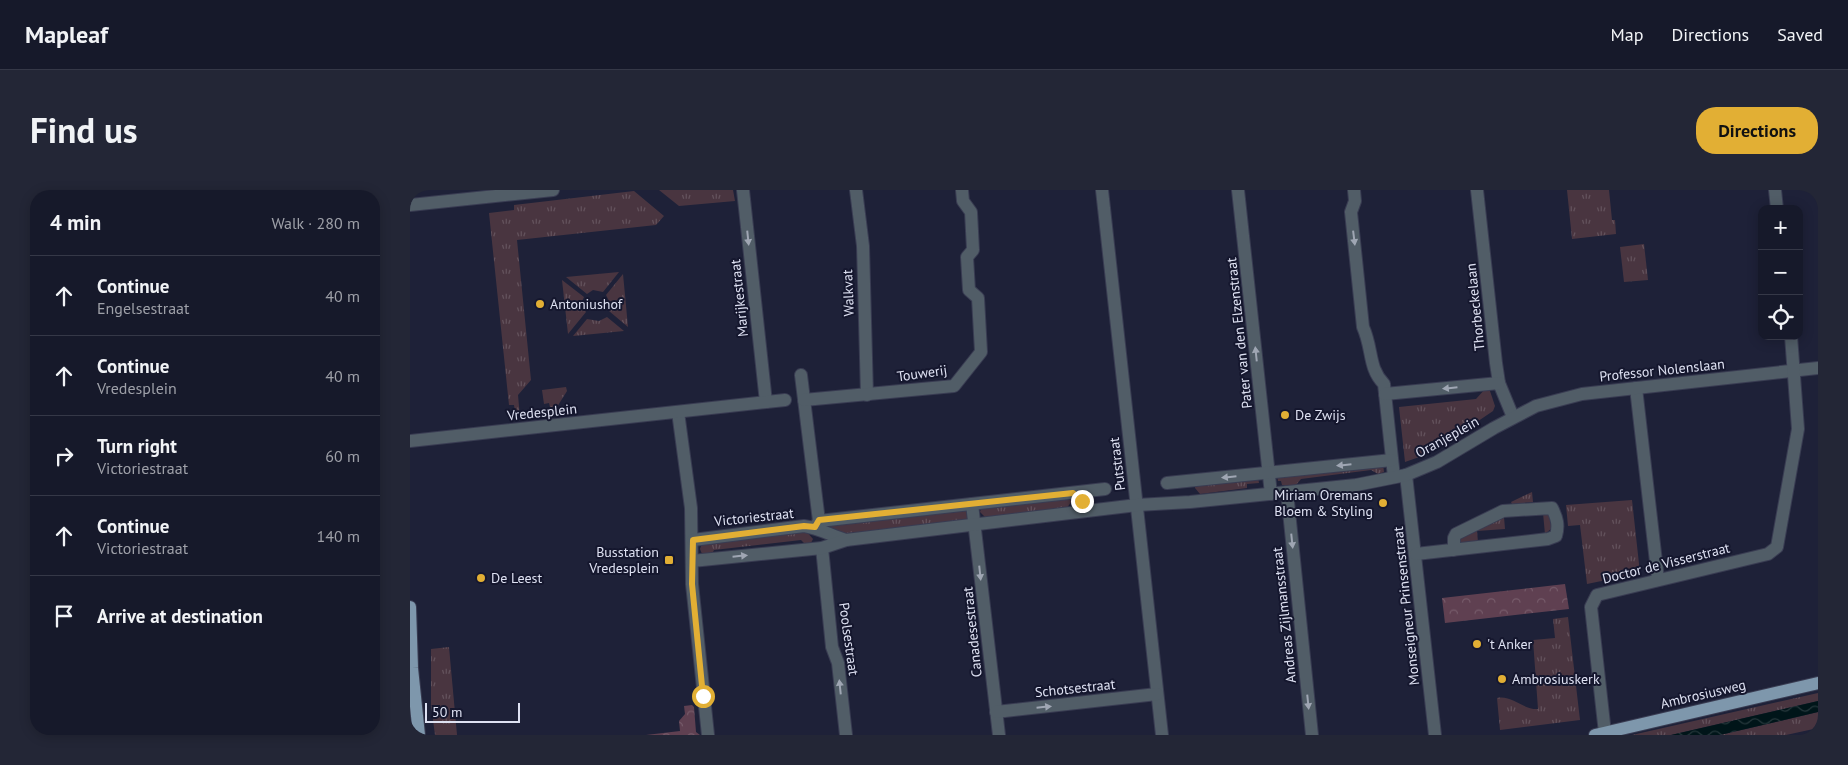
<!DOCTYPE html>
<meta charset="utf-8">
<style>
body{margin:0;font-family:"PT Sans",sans-serif;background:#232636;color:#f1f3f6}
.controls{position:absolute;right:15px;top:15px;display:grid;overflow:hidden;border-radius:10px;box-shadow:0 2px 12px #0003}
.controls button{width:45px;height:45px;display:grid;place-items:center;padding:0;border:0;border-bottom:1px solid #353847;background:#16192a;color:#f1f3f6;font:25px sans-serif}
.scale{position:absolute;left:15px;bottom:12px;width:95px;box-sizing:border-box;padding-left:5px;border:2px solid #dee1f2;border-top:0;font-size:14px;line-height:18px;white-space:nowrap;color:#dee1f2;-webkit-text-stroke:4px #15172e;paint-order:stroke}
.stop{position:absolute;width:15px;height:15px;margin:-11px;border:4px solid #e2af34;border-radius:50%;background:#fff}
.stop.end{background:#e2af34;border-color:#fff;box-shadow:0 1px 5px #0008}
.list{margin:0;padding:0;list-style:none}
h2{display:flex;justify-content:space-between;align-items:center;height:65px;margin:0;padding:0 20px;font-size:21px}
h2 small{font-size:16px;font-weight:400;color:#9ea0a8}
.list li{display:grid;grid-template-columns:32px 1fr auto;gap:15px;align-items:center;box-sizing:border-box;height:80px;padding:0 20px;border-top:1px solid #353847}
.list b{display:block;font-size:19px;white-space:nowrap}
.list p{margin:0;font-size:16px;white-space:nowrap;color:#9ea0a8}
.list em{font-size:16px;font-style:normal;color:#9ea0a8}
.icon{flex:none;width:28px;height:28px;fill:none;stroke:currentColor;stroke-width:2;stroke-linecap:round;stroke-linejoin:round}
.map{position:relative;flex:none;width:1408px;height:545px;overflow:hidden;border-radius:20px}
header{display:flex;align-items:center;gap:30px;box-sizing:border-box;height:70px;padding:0 25px;background:#16192a;border-bottom:1px solid #353847}
header strong{font-size:24px}
nav{display:flex;gap:28px;margin-inline-start:auto;font-size:18px}
.intro{display:flex;align-items:center;justify-content:space-between;box-sizing:border-box;height:120px;padding:0 30px}
h1{margin:0;font-size:35px}
.button{padding:12px 22px;border-radius:20px;background:#e2af34;color:#111;font-size:18px;font-weight:700}
main{display:flex;gap:30px;padding:0 30px}
aside{flex:1;background:#16192a;border-radius:20px;box-shadow:0 2px 12px #0003}
.map>svg:first-child{display:block}
.grass{fill:url(#grass-tufts)}
.forest{fill:url(#forest-crowns)}
.water{fill:url(#water-waves)}
.lines{fill:none;stroke-linecap:round;stroke-linejoin:round}
.minor-casing{stroke:#393c52;stroke-width:14}
.major-casing{stroke:#393c52;stroke-width:14}
.minor{stroke:#515d67;stroke-width:12}
.major{stroke:#7e97ac;stroke-width:12}
.oneway{fill:#9fa6b3}
.route{stroke:#e2af34;stroke-width:6}
.poi-dot{fill:#e2af34;stroke:#15172e;stroke-width:2}
.labels{text-anchor:middle;stroke-width:4;stroke-linejoin:round;paint-order:stroke}
.street-label{font-size:14px;fill:#dee1f2;stroke:#15172e}
.poi-label{font-size:14px;fill:#dee1f2;stroke:#15172e;text-anchor:start}
</style>
<header>
<strong>Mapleaf</strong>
<nav><a>Map</a><a>Directions</a><a>Saved</a></nav>
</header>
<div class="intro"><h1>Find us</h1><a class="button">Directions</a></div>
<main>
<aside>
<h2>4 min<small>Walk · 280 m</small></h2>
<ul class="list">
<li><svg class="icon" aria-label="ahead" viewBox="0 0 24 24"><path d="M12 20V5M6 11l6-6 6 6"/></svg><div><b>Continue</b><p>Engelsestraat</p></div><em>40 m</em></li>
<li><svg class="icon" aria-label="ahead" viewBox="0 0 24 24"><path d="M12 20V5M6 11l6-6 6 6"/></svg><div><b>Continue</b><p>Vredesplein</p></div><em>40 m</em></li>
<li><svg class="icon" aria-label="right" viewBox="0 0 24 24"><path d="M7 20v-9h11M14 6l5 5-5 5"/></svg><div><b>Turn right</b><p>Victoriestraat</p></div><em>60 m</em></li>
<li><svg class="icon" aria-label="ahead" viewBox="0 0 24 24"><path d="M12 20V5M6 11l6-6 6 6"/></svg><div><b>Continue</b><p>Victoriestraat</p></div><em>140 m</em></li>
<li><svg class="icon" aria-label="arrive" viewBox="0 0 24 24"><path d="M6 21V4h12l-3 4 3 4H6"/></svg><div><b>Arrive at destination</b></div></li>
</ul>
</aside>
<div class="map">
<svg width="1408" height="545" viewBox="0 0 1408 545">
<defs>
<pattern id="grass-tufts" width="24" height="20" patternUnits="userSpaceOnUse" patternTransform="scale(1.25)"><rect width="24" height="20" fill="#493540"/><path d="M3 7l-1-3M5 7V3M7 7l1-3M15 17l-1-3M17 17v-4M19 17l1-3" fill="none" stroke="#63525c"/></pattern>
<pattern id="forest-crowns" width="20" height="18" patternUnits="userSpaceOnUse" patternTransform="scale(1.25)"><rect width="20" height="18" fill="#5f4051"/><path d="M2 6a3 3 0 1 1 6 0M12 15a3 3 0 1 1 6 0" fill="none" stroke="#765b6a"/></pattern>
<pattern id="water-waves" width="16" height="10" patternUnits="userSpaceOnUse" patternTransform="scale(1.25)"><rect width="16" height="10" fill="#001519"/><path d="M0 5q4-4 8 0t8 0" fill="none" stroke="#25373b"/></pattern>
</defs>
<rect width="100%" height="100%" fill="#1e2138"/>
<!-- grass -->
<g class="grass">
<path d="M249 0H323L325 11 269 16Z"/>
<path d="M1157 0H1199L1202 30H1205L1206 44 1162 49Z"/>
<path d="M224 1 254 26 246 35 107 50 121 190 108 205 110 228H106L104 215H99L79 23 104 20V15Z"/>
<path d="M1234 54 1238 90 1214 92 1210 57Z"/>
<path d="M209 82 193 102 183 100 177 104 156 87Z"/>
<path d="M213 84 218 137 199 121 200 113 196 105Z"/>
<path d="M152 90 174 107 171 114 176 122 158 144Z"/>
<path d="M197 127 214 141 163 146 177 129 189 131Z"/>
<path d="M156 197 157 201 147 217H140L139 213 134 214 132 200Z"/>
<path d="M1076 198 1080 201 1085 216 1083 221 1052 242 1020 257 1015 265 995 272 989 217 1066 209Z"/>
<path d="M973 274 974 282 968 284 961 280 891 289 886 295H872L871 291H868L867 285Z"/>
<path d="M848 287 849 293 837 294V298L790 304 785 298V296Z"/>
<path d="M1122 302 1123 312 1102 314 1101 312Z"/>
<path d="M660 308 661 312 657 318 576 328 570 322 571 319Z"/>
<path d="M1222 310 1230 383 1177 394 1170 335 1158 336 1156 315Z"/>
<path d="M555 319 558 321V329L555 330 431 344 418 339 419 336Z"/>
<path d="M1133 323 1141 326 1142 338 1135 344Z"/>
<path d="M1094 327 1095 339 1067 341 1068 352 1049 353 1048 349Z"/>
<path d="M396 341 403 349 401 353 396 355 391 350 304 360 301 366 292 364 290 359 292 353Z"/>
<path d="M1158 427 1170 530 1090 540 1087 508C1102 505 1113 520 1128 519L1123 450 1145 448 1143 429Z"/>
<path d="M39 457 47 545H25L21 515V459Z"/>
<path d="M1408 503V511L1261 545H1222Z"/>
<path d="M1408 522V538L1376 545H1310Z"/>
</g>
<!-- forest -->
<g class="forest">
<path d="M1155 394 1159 419 1035 433 1032 408Z"/>
<path d="M282 515 284 517 286 542 290 545H236L270 541 269 531 275 524 274 516Z"/>
</g>
<!-- water -->
<path class="water" d="M1408 511V522L1310 545H1261Z"/>
<g class="lines">
<defs>
<g id="minor">
<path d="M333 0 356 212"/>
<path d="M446 0 453 56 457 205"/>
<path d="M692 0 752 545"/>
<path d="M828 0 861 304"/>
<path d="M944 0 945 11 941 22 953 137C963 159 958 178 974 194L984 287"/>
<path d="M1067 0 1086 173 1089 193 1103 227"/>
<path d="M1365 0 1367 19"/>
<path d="M0 15 143 0"/>
<path d="M391 185 409 331 405 337"/>
<path d="M1226 198 1248 389"/>
<path d="M975 204 1089 193"/>
<path d="M394 210 544 196 571 162 568 108 559 100 557 67 563 60 561 22 553 11 552 0"/>
<path d="M268 222 281 318 282 394 298 545"/>
<path d="M0 251 375 210"/>
<path d="M996 285 1025 545"/>
<path d="M757 293 982 270"/>
<path d="M877 302 902 545"/>
<path d="M562 314 589 545"/>
<path d="M409 331 695 299"/>
<path d="M283 350 394 336C409 338 422 346 436 350"/>
<path d="M412 358 422 457 428 473 436 545"/>
<path d="M1006 364 1138 349 1146 346C1149 335 1147 328 1142 318L1093 321 1046 344 1044 348V360"/>
<path d="M282 371 412 358 436 350 727 315 780 312 946 295 996 285 1027 272 1084 238 1126 216 1172 204 1408 178"/>
<path d="M586 522 747 504"/>
<path d="M1195 543 1181 417 1187 405 1358 364 1367 357 1388 239 1381 146"/>
</g>
<g id="major">
<path d="M0 417 2 478 9 545"/>
<path d="M1185 545 1408 493"/>
</g>
</defs>
<!-- minor casing -->
<use href="#minor" class="minor-casing"/>
<!-- major casing -->
<use href="#major" class="major-casing"/>
<!-- minor -->
<use href="#minor" class="minor"/>
<!-- major -->
<use href="#major" class="major"/>
</g>
<!-- one-way arrows -->
<defs><path id="oneway-solid" d="M-6-.8H1V-3.2L6.5 0L1 3.2V.8H-6Z" transform="scale(1.25)"/></defs>
<g class="oneway">
<use href="#oneway-solid" transform="translate(338 48) rotate(84)"/>
<use href="#oneway-solid" transform="translate(944 48) rotate(83)"/>
<use href="#oneway-solid" transform="translate(846 164) rotate(-96)"/>
<use href="#oneway-solid" transform="translate(1040 198) rotate(174)"/>
<use href="#oneway-solid" transform="translate(934 275) rotate(174)"/>
<use href="#oneway-solid" transform="translate(819 287) rotate(174)"/>
<use href="#oneway-solid" transform="translate(882 351) rotate(84)"/>
<use href="#oneway-solid" transform="translate(330 366) rotate(-6)"/>
<use href="#oneway-solid" transform="translate(570 383) rotate(84)"/>
<use href="#oneway-solid" transform="translate(430 497) rotate(-96)"/>
<use href="#oneway-solid" transform="translate(898 512) rotate(84)"/>
<use href="#oneway-solid" transform="translate(634 517) rotate(-6)"/>
</g>
<g class="lines">
<!-- route -->
<path class="route" d="M293 506 282 394 283 350 394 336 405 337 409 330 663 303 672 311"/>
</g>
<!-- markers -->
<g class="poi-dot">
<circle cx="130" cy="114" r="5"/>
<circle cx="875" cy="225" r="5"/>
<circle cx="973" cy="313" r="5"/>
<rect x="254" y="365" width="10" height="10" rx="2.5"/>
<circle cx="71" cy="388" r="5"/>
<circle cx="1067" cy="454" r="5"/>
<circle cx="1092" cy="489" r="5"/>
</g>
<g class="labels">
<!-- street labels -->
<g class="street-label">
<text transform="translate(438 103) rotate(-92)" y="5">Walkvat</text>
<text transform="translate(329 108) rotate(-96)" y="5">Marijkestraat</text>
<text transform="translate(1065 117) rotate(-96)" y="5">Thorbeckelaan</text>
<text transform="translate(829 143) rotate(-96)" y="5">Pater van den Elzenstraat</text>
<text transform="translate(1252 180) rotate(-6)" y="5">Professor Nolenslaan</text>
<text transform="translate(512 183) rotate(-8)" y="5">Touwerij</text>
<text transform="translate(132 222) rotate(-6)" y="5">Vredesplein</text>
<text transform="translate(1037 247) rotate(-29)" y="5">Oranjeplein</text>
<text transform="translate(707 274) rotate(-97)" y="5">Putstraat</text>
<text transform="translate(344 327) rotate(-6)" y="5">Victoriestraat</text>
<text transform="translate(1256 373) rotate(-14)" y="5">Doctor de Visserstraat</text>
<text transform="translate(996 416) rotate(-96)" y="5">Monseigneur Prinsenstraat</text>
<text transform="translate(874 425) rotate(-96)" y="5">Andreas Zijlmansstraat</text>
<text transform="translate(562 442) rotate(-96)" y="5">Canadesestraat</text>
<text transform="translate(439 449) rotate(82)" y="5">Poolsestraat</text>
<text transform="translate(665 498) rotate(-6)" y="5">Schotsestraat</text>
<text transform="translate(1293 504) rotate(-13)" y="5">Ambrosiusweg</text>
</g>
<!-- poi labels -->
<g class="poi-label">
<text x="140" y="119">Antoniushof</text>
<text x="885" y="230">De Zwijs</text>
<text x="963" y="310" text-anchor="end">Miriam Oremans<tspan x="963" dy="16">Bloem &amp; Styling</tspan></text>
<text x="249" y="367" text-anchor="end">Busstation<tspan x="249" dy="16">Vredesplein</tspan></text>
<text x="81" y="393">De Leest</text>
<text x="1077" y="459">'t Anker</text>
<text x="1102" y="494">Ambrosiuskerk</text>
</g>
</g>
</svg>
<div class="controls">
<button>+</button>
<button>−</button>
<button><svg class="icon" aria-label="locate" viewBox="0 0 24 24"><circle cx="12" cy="12" r="6"/><path d="M12 2v4M12 18v4M2 12h4M18 12h4"/></svg></button>
</div>
<div class="scale">50 m</div>
<div class="stop" style="left:293px;top:506px"></div>
<div class="stop end" style="left:672px;top:311px"></div>
</div>
</main>
